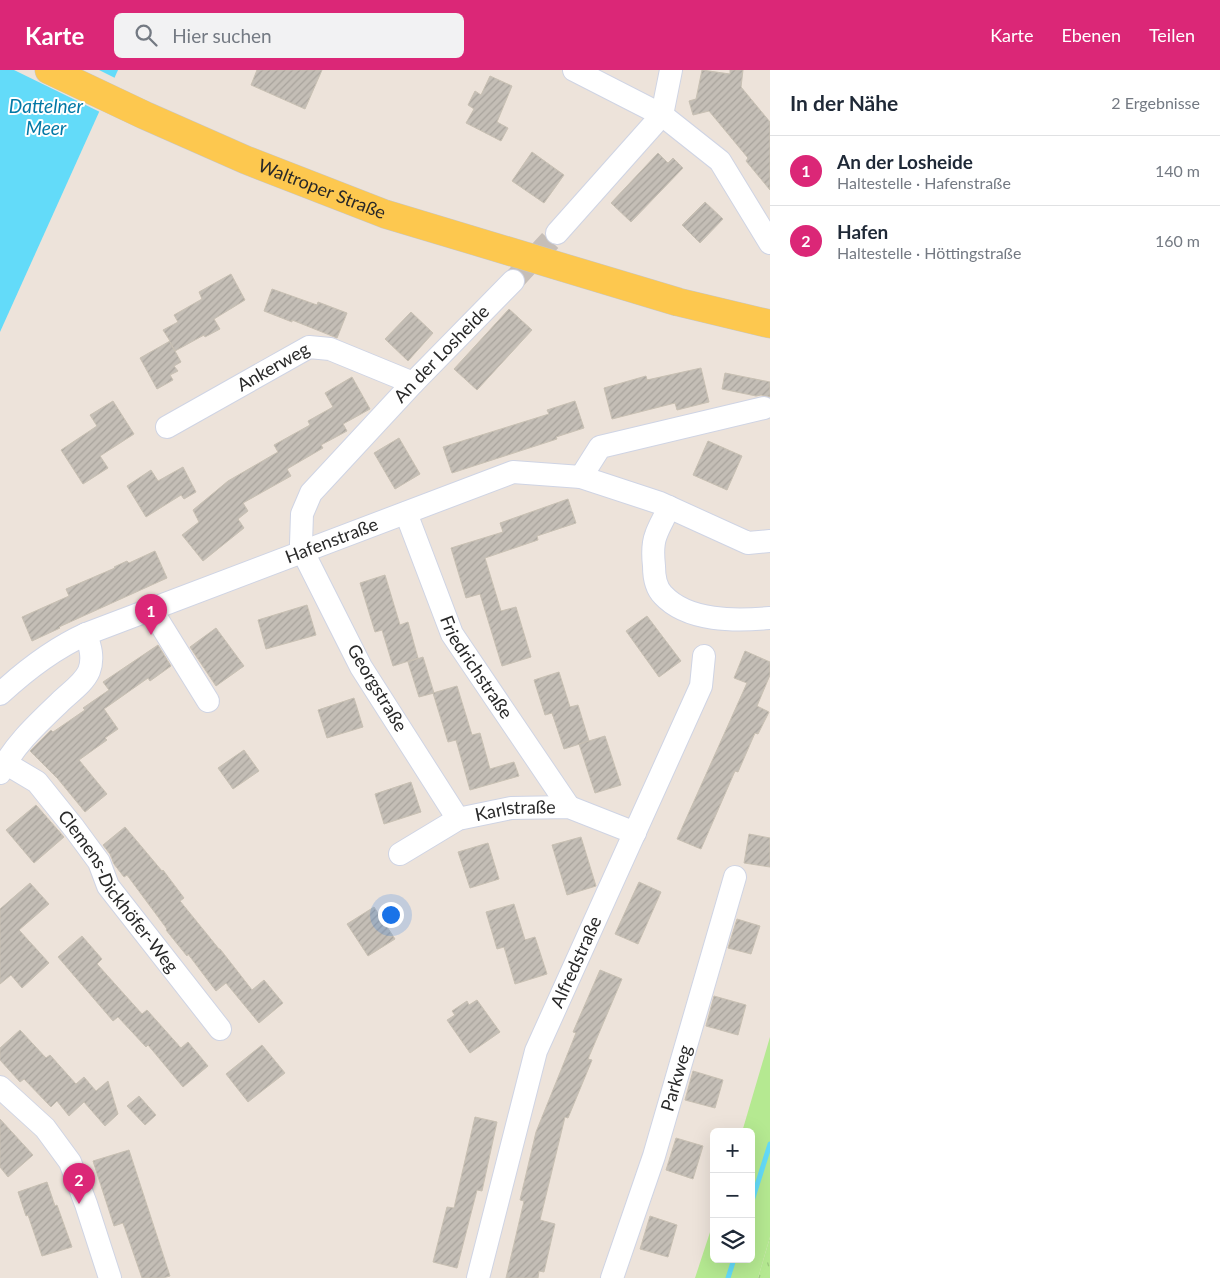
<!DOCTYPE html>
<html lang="de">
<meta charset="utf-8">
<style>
body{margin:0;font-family:Lato,sans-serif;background:#f2f2f3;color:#1f2937}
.controls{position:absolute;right:15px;bottom:15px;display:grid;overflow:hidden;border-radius:8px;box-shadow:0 5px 20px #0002}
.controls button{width:45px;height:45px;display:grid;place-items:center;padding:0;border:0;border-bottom:1px solid #e0e1e3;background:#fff;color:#1f2937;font:25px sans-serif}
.you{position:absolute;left:390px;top:844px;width:18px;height:18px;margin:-12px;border:4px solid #fff;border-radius:50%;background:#1a73e8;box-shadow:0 0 0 8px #1a73e833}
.badge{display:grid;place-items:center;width:32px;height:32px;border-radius:50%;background:#db2777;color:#fff;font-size:16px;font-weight:700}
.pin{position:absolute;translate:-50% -41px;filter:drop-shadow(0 1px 2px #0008)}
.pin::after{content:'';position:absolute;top:26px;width:18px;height:15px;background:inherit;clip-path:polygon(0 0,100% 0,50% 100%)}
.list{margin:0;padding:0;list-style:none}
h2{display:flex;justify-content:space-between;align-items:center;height:65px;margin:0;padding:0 20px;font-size:21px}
h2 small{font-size:16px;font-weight:400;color:#747a83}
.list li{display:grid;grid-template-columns:32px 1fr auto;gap:15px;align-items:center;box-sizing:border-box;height:70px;padding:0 20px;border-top:1px solid #e0e1e3}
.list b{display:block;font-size:19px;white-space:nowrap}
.list p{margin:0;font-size:16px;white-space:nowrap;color:#747a83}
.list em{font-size:16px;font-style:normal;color:#747a83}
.icon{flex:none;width:28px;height:28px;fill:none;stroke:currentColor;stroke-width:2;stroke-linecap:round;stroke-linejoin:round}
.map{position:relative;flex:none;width:770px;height:1208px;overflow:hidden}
header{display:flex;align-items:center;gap:30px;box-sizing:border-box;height:70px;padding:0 25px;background:#db2777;color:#fff}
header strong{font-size:24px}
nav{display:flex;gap:28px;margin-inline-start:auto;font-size:18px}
.search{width:350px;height:45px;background:#f2f2f3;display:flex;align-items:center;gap:12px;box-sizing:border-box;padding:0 18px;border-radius:8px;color:#747a83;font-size:19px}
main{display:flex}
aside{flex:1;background:#fff}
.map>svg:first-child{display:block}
.grass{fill:#b5e991}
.park{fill:url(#park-tufts)}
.water{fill:#63dbf9}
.pier{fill:#ede3da}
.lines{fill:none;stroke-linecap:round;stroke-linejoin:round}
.stream{stroke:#63dbf9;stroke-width:5}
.building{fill:url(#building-hatch);stroke:#c8c0b3}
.minor-tunnel{stroke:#c6beb7;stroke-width:22;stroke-dasharray:22 11;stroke-linecap:butt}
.minor-casing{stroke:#cfd4e4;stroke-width:24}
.major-casing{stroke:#c7c7c7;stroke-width:29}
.minor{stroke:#fff;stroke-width:22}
.major{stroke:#fdc84f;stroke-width:28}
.labels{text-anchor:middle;stroke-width:4;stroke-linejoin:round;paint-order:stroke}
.street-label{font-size:18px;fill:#292929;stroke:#fff}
.water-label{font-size:19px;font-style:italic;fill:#0278a5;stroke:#fff}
</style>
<header>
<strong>Karte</strong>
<div class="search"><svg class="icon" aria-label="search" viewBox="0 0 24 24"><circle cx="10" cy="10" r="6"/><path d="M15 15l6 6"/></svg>Hier suchen</div>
<nav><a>Karte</a><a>Ebenen</a><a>Teilen</a></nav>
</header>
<main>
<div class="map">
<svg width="770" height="1208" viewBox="0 0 770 1208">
<defs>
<pattern id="park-tufts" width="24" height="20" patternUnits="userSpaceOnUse" patternTransform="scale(1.25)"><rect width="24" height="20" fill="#b5e991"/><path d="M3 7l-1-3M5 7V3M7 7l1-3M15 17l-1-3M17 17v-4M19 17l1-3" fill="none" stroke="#9cc87d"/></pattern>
<pattern id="building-hatch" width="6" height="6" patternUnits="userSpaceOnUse" patternTransform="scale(1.25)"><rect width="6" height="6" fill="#c4beb6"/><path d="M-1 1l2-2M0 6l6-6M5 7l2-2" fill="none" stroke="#a8a39c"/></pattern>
</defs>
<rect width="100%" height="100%" fill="#ede3da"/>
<!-- grass -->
<path class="grass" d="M770 967V1167L758 1208H695L714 1150V1189H751V1062H742Z"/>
<!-- park -->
<path class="park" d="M770 1167V1208H758Z"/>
<!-- water -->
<path class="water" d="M0 0H118L0 262Z"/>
<!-- pier -->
<path class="pier" d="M14 0H99L117 9 102 43Z"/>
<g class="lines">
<!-- stream -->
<g class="stream">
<path d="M751 1134 770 1074"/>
<path d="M728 1208 734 1189"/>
</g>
</g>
<!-- building -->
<g class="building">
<path d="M257 0H322L305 39 251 15Z"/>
<path d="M702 0 730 4V0H743L741 17 770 52V120L746 91 748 88 709 41 693 45 689 31 696 29Z"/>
<path d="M490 6 512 16 497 52 508 58 501 71 466 53 474 39 468 35 475 21 481 25Z"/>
<path d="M532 82 564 105 544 133 512 111Z"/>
<path d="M658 83 668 93 673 88 683 98 631 152 611 133Z"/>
<path d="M705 132 723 149 700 173 682 155Z"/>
<path d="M231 204 245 230 214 249 220 259 205 267 204 265 175 281 170 272 181 292 174 296 178 301 170 305 173 310 157 319 140 288 170 271 163 260 178 252 174 245 202 229 199 222Z"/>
<path d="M272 219 317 235 318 232 347 243 337 268 292 250V252L264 241Z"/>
<path d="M509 239 532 260 477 320 454 299Z"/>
<path d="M411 242 433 263 408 291 385 269Z"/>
<path d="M701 298 709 332 677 340 675 333 612 349 604 318 646 306 647 310Z"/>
<path d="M725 303 770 312V327L761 325 756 326 722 319Z"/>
<path d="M352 307 370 339 343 354 347 361 321 375 323 378 287 399 291 406 243 433 248 441 238 449 244 458 203 491 182 465 199 452 193 440 228 411 278 382 274 375 310 355 308 351 333 337 325 323Z"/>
<path d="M113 331 134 364 100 386 108 398 83 414 61 380 97 356 90 345Z"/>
<path d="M575 331 584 358 556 367 557 369 452 403 443 377 549 344 547 340Z"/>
<path d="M399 368 420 404 395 419 374 383Z"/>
<path d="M708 371 742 386 727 420 693 405Z"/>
<path d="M183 397 196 422 184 429 181 425 146 447 127 416 151 400 158 411Z"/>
<path d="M568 429 576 453 537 466 538 470 485 488 501 541 516 537 531 587 502 596 480 524 466 528 451 478 503 462 500 453Z"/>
<path d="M155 481 167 508 59 557 60 558 32 571 22 547 69 526 66 519 115 498 114 497 127 491 129 493Z"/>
<path d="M385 505 400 555 408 552 418 588 393 596 382 560 375 562 360 513Z"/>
<path d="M307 535 316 565 266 579 258 550Z"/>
<path d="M647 546 681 591 659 607 626 561Z"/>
<path d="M216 558 244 596 216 616 190 577Z"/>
<path d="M158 575 171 596 150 611 148 608 104 639 118 659 105 668 107 670 79 690 107 724 85 742 58 709 30 681 51 660 53 662 85 640 83 638 109 620 103 612Z"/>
<path d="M745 581 770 592V605L757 636 769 642 758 664 755 663 738 702 735 701 701 779 677 769 747 613 734 608Z"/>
<path d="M423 587 434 623 419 627 408 592Z"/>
<path d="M559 602 570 637 578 635 589 671 564 679 552 643 545 645 534 610Z"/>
<path d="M457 616 472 665 480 663 490 699 514 692 519 706 470 720 456 670 448 672 433 623Z"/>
<path d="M354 628 363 657 327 668 318 640Z"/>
<path d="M605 666 621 715 595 723 579 674Z"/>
<path d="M244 680 259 701 233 719 218 698Z"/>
<path d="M411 712 421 742 384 754 375 724Z"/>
<path d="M36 735 64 767 34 793 6 760Z"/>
<path d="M125 757 162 801 163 800 184 828 180 831 219 879H220L252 920 264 910 283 933 259 953 226 913 216 921 188 884 187 886 166 860 167 859 127 805 124 807 114 794 110 784 103 775Z"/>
<path d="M749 764 770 768V797L744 793Z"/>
<path d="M581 767 596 816 567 825 552 775Z"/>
<path d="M488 773 499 809 470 818 458 782Z"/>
<path d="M639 812 661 822 638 874 615 864Z"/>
<path d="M30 813 49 834 19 860 49 893 22 918 11 905 0 914V839Z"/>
<path d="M514 834 525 870 535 867 547 904 515 914 504 877 497 879 486 842Z"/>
<path d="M374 837 395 869 368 886 347 854Z"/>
<path d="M737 849 760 856 751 884 728 878Z"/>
<path d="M82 866 102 889 97 894 142 944 147 940 181 978 188 972 208 996 183 1017 148 975 146 977 118 947 113 951 58 887Z"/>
<path d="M600 900 622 909 588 989 592 990 568 1048 565 1047 540 1150 555 1154 544 1202 539 1201 538 1208H506L524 1131 520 1130 536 1062 576 963 573 962Z"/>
<path d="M714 926 746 935 738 965 706 956Z"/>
<path d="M477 930 500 962 470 983 447 950 455 945 452 941 467 931 469 935Z"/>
<path d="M20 960 46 988 50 985 76 1014 84 1007 96 1021 108 1011 118 1044 105 1056 84 1032 69 1046 57 1031 51 1037 24 1009 20 1012 0 990V978Z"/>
<path d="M262 975 285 1003 248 1032 226 1004Z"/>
<path d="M693 1001 723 1010 715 1038 685 1030Z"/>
<path d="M139 1026 156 1045 145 1055 127 1036Z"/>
<path d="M475 1047 497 1052 482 1121 477 1120 457 1198 433 1192 447 1137 454 1138Z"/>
<path d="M0 1049 33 1085 8 1107 0 1097Z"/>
<path d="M676 1068 703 1076 693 1109 666 1100Z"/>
<path d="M129 1080 170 1206 163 1208H142L123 1153 114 1156 93 1091Z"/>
<path d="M47 1112 55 1136 57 1135 72 1177 42 1186 28 1145 26 1146 18 1122Z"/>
<path d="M650 1146 677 1155 668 1187 640 1179Z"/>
</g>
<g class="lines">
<!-- minor-tunnel -->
<path class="minor-tunnel" d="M513 211 557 163"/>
<defs>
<g id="minor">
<path d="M574 0 662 45 720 91 770 173"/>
<path d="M557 163 662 45 671 0"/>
<path id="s1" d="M167 357 309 277 330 279 413 313"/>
<path d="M581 407 600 377 764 338"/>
<path d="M669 437C665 447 659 456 656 465 652 475 653 487 654 496 654 506 656 518 663 525 688 552 736 551 770 548"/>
<path id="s2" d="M406 443 452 564 569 737"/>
<path d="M151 539 208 631"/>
<path id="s3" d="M0 624C27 599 53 579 86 564L513 402 581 407 660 433 748 473 770 471"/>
<path id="s4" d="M5 693 37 712 74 758 99 792 108 816 220 959"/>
<path d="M0 703C14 675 37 654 60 632 69 623 84 613 89 601 94 588 90 576 86 564"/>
<path id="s5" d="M458 749 361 597 303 482 301 474 302 444 311 423 413 313 513 211"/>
<path id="s6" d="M400 784 458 749 511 738 569 737 635 763"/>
<path d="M0 1017 45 1058 70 1092 86 1134 110 1208"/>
<path id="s7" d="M478 1208 536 981 701 616 704 586"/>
<path id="s8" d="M612 1208 654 1086 735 807"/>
</g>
<g id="major">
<path id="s9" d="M49 0 144 45 246 90 385 144 678 232 770 254"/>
</g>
</defs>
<!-- minor casing -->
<use href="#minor" class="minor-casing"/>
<!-- major casing -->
<use href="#major" class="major-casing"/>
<!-- minor -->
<use href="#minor" class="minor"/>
<!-- major -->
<use href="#major" class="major"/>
</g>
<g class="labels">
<!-- street labels -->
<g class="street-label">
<text dy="6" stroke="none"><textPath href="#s9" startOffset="298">Waltroper Straße</textPath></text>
<text dy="6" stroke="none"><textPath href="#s5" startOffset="561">An der Losheide</textPath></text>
<text dy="6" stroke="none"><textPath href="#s1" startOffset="122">Ankerweg</textPath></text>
<text dy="6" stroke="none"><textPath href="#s3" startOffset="368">Hafenstraße</textPath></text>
<text dy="6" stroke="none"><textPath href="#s2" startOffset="170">Friedrichstraße</textPath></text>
<text transform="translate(377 618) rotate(59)" y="6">Georgstraße</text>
<text dy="6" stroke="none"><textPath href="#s6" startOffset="126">Karlstraße</textPath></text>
<text dy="6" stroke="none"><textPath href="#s4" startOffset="174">Clemens-Dickhöfer-Weg</textPath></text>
<text dy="6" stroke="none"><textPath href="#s7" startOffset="332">Alfredstraße</textPath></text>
<text dy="6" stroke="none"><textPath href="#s8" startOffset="210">Parkweg</textPath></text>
</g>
<!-- water labels -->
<g class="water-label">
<text x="46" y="43">Dattelner<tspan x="46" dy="22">Meer</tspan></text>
</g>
</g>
</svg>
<div class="controls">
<button>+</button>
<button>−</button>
<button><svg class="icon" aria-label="layers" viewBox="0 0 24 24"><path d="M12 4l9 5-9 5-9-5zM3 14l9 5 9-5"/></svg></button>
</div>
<div class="you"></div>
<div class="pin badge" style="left:151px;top:565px">1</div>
<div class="pin badge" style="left:79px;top:1134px">2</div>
</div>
<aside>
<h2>In der Nähe<small>2 Ergebnisse</small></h2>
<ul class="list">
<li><span class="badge">1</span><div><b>An der Losheide</b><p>Haltestelle · Hafenstraße</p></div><em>140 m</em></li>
<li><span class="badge">2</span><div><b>Hafen</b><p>Haltestelle · Höttingstraße</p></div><em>160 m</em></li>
</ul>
</aside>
</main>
